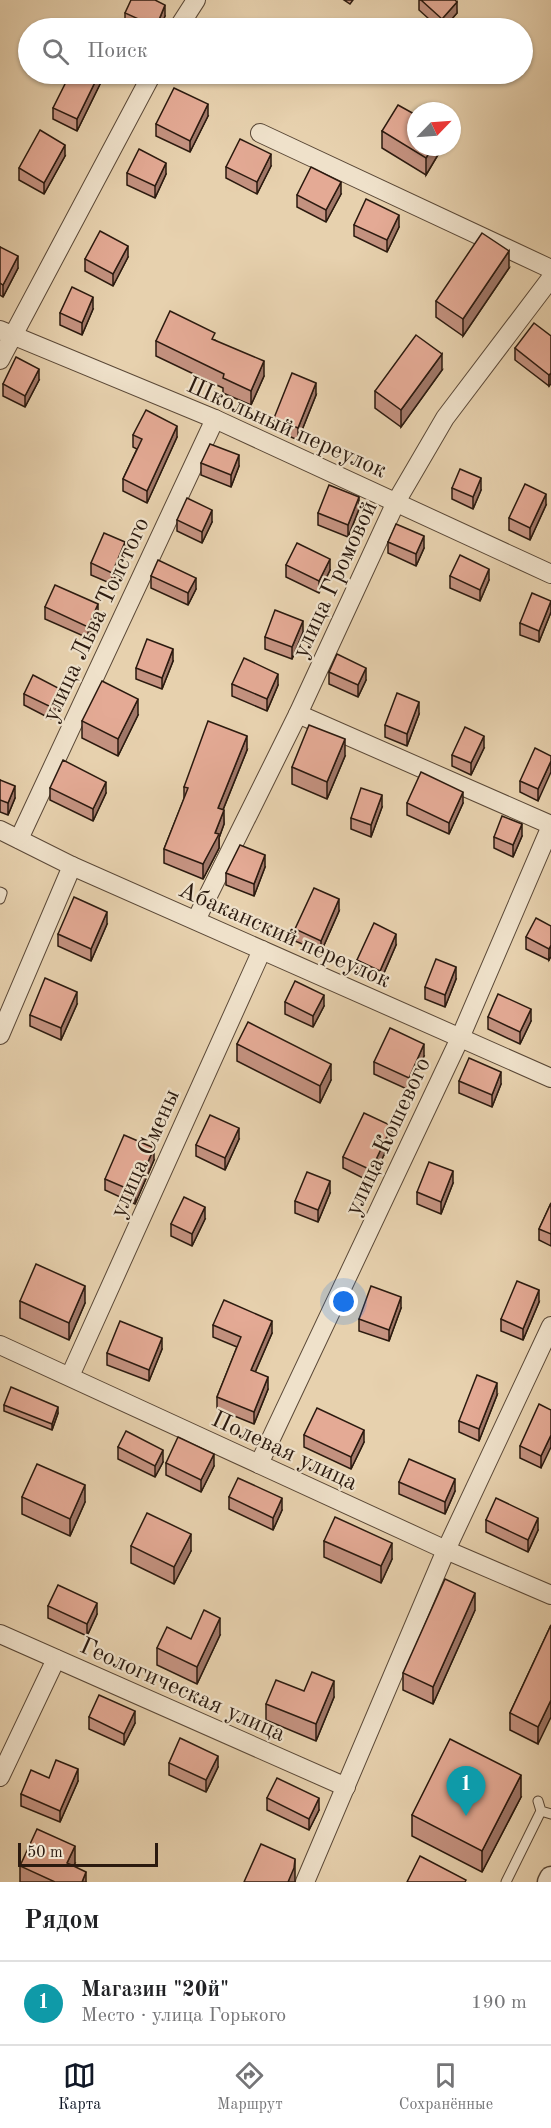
<!DOCTYPE html>
<html lang="ru">
<meta charset="utf-8">
<style>
body{margin:0;font-family:"Old Standard TT",serif;background:#f6f6f6;color:#202124}
.compass{position:absolute;left:407px;top:102px;width:54px;height:54px;border-radius:50%;background:#fff;box-shadow:0 2px 4px #0004;rotate:65deg}
.scale{position:absolute;left:18px;bottom:15px;width:140px;box-sizing:border-box;padding-left:6px;border:3px solid #2b1a0f;border-top:0;font-size:16px;line-height:21px;white-space:nowrap;color:#2b1a0f;-webkit-text-stroke:4px #efe1ca;paint-order:stroke}
.you{position:absolute;left:344px;top:1302px;width:21px;height:21px;margin:-15px;border:4px solid #fff;border-radius:50%;background:#1a73e8;box-shadow:0 0 0 9px #1a73e833}
.badge{display:grid;place-items:center;width:39px;height:39px;border-radius:50%;background:#111827;color:#fff;font-size:20px;font-weight:700}
.pin{position:absolute;translate:-50% -50px;filter:drop-shadow(0 2px 3px #0008)}
.pin::after{content:'';position:absolute;top:32px;width:21px;height:18px;background:inherit;clip-path:polygon(0 0,100% 0,50% 100%)}
.list{margin:0;padding:0;list-style:none}
h2{display:flex;justify-content:space-between;align-items:center;height:78px;margin:0;padding:0 24px;font-size:26px}
h2 small{font-size:20px;font-weight:400;color:#757577}
.list li{display:grid;grid-template-columns:39px 1fr auto;gap:18px;align-items:center;box-sizing:border-box;height:84px;padding:0 24px;border-top:2px solid #e0e0e0}
.list b{display:block;font-size:22px;white-space:nowrap}
.list p{margin:0;font-size:20px;white-space:nowrap;color:#757577}
.list em{font-size:20px;font-style:normal;color:#757577}
.icon{flex:none;width:33px;height:33px;fill:none;stroke:currentColor;stroke-width:2;stroke-linecap:round;stroke-linejoin:round}
.map{position:relative;flex:none;width:551px;height:1882px;overflow:hidden}
.search{position:absolute;background:#fff;box-shadow:0 2px 4px #0004;left:18px;right:18px;top:18px;height:66px;display:flex;align-items:center;gap:15px;box-sizing:border-box;padding:0 21px;border-radius:33px;color:#757577;font-size:22px}
.sheet{height:162px;background:#fff}
nav{display:flex;justify-content:space-around;align-items:center;box-sizing:border-box;height:84px;border-top:2px solid #e0e0e0;background:#fff;font-size:16px;color:#757577}
nav a{display:grid;justify-items:center;gap:3px}
nav .on{color:#111827}
.map>svg:first-child{display:block}
.lines{fill:none;stroke-linecap:round;stroke-linejoin:round}
.service-casing{stroke:#5a4837;stroke-width:11}
.minor-casing{stroke:#5a4837;stroke-width:20}
.tertiary-casing{stroke:#5a4837;stroke-width:25}
.service{stroke:#efe1ca;stroke-width:9}
.minor{stroke:#efe1ca;stroke-width:18}
.tertiary{stroke:#efe1ca;stroke-width:22}
.wall{fill:#c49280;stroke:#2b1a0f;stroke-width:1.5}
.shaded-wall{fill:#a07768;stroke:#2b1a0f;stroke-width:1.5}
.building{fill:#e4aa95;stroke:#2b1a0f;stroke-width:1.5}
.labels{text-anchor:middle;stroke-width:4.5;stroke-linejoin:round;paint-order:stroke}
.street-label{font-size:24px;fill:#2b1a0f;stroke:#efe1ca}
</style>
<div class="map">
<svg width="551" height="1882" viewBox="0 0 551 1882">
<rect width="100%" height="100%" fill="#e7d1ae"/>
<filter id="stains"><feTurbulence type="fractalNoise" baseFrequency=".00333" numOctaves="4"/><feColorMatrix values="0 0 0 0 .2 0 0 0 0 .09 0 0 0 0 .02 0 0 0 .5 -.17"/></filter>
<radialGradient id="worn" r=".72"><stop offset=".6" stop-color="#630" stop-opacity="0"/><stop offset="1" stop-color="#630" stop-opacity=".3"/></radialGradient>
<g class="lines">
<defs>
<g id="service">
<path d="M0 892 2 893 0 899"/>
<path d="M538 1801 541 1811 551 1814"/>
<path d="M506 1882 541 1811"/>
</g>
<g id="minor">
<path d="M178 28 196 0"/>
<path d="M260 133 551 269"/>
<path d="M0 330 215 419 551 574"/>
<path d="M0 360 152 74"/>
<path d="M298 714 551 825"/>
<path d="M0 830 72 866 551 1078"/>
<path d="M19 839 215 419"/>
<path d="M196 920 298 714 396 502 445 418 551 278"/>
<path d="M0 1035 72 866"/>
<path d="M0 1345 446 1550 551 1595"/>
<path d="M70 1376 262 950"/>
<path d="M259 1464 460 1038 551 826"/>
<path d="M0 1634 346 1787"/>
<path d="M0 1777 56 1659"/>
<path d="M305 1882 446 1550 551 1326"/>
</g>
<path id="tertiary" d="M549 1882 551 1878"/>
</defs>
<!-- service casing -->
<use href="#service" class="service-casing"/>
<!-- minor casing -->
<use href="#minor" class="minor-casing"/>
<!-- tertiary casing -->
<use href="#tertiary" class="tertiary-casing"/>
<!-- service -->
<use href="#service" class="service"/>
<!-- minor -->
<use href="#minor" class="minor"/>
<!-- tertiary -->
<use href="#tertiary" class="tertiary"/>
</g>
<!-- wall -->
<g class="wall">
<path d="M344 0H353L350 4Z"/>
<path d="M419 0H455L457 13 444 28H439L419 10Z"/>
<path d="M125 13 165 16 160 28H134L125 25Z"/>
<path d="M105 74 77 131 53 119V108Z"/>
<path d="M208 116 190 152 156 136V124Z"/>
<path d="M382 131 442 147V148L426 175 382 148Z"/>
<path d="M65 156 44 194 19 180V168Z"/>
<path d="M271 166 257 194 226 178V167Z"/>
<path d="M127 173 166 174 155 198 127 185Z"/>
<path d="M341 194 326 222 297 207V195Z"/>
<path d="M354 225 399 227 387 252 354 236Z"/>
<path d="M0 247 18 268 3 297 0 295Z"/>
<path d="M128 257 113 286 85 271V259Z"/>
<path d="M509 268 463 336 436 317V301Z"/>
<path d="M93 309 82 335 60 325V313Z"/>
<path d="M551 336 549 386 515 360V348Z"/>
<path d="M215 340 264 376 251 405 223 393V388L156 356V341Z"/>
<path d="M442 370 401 427 375 408V391Z"/>
<path d="M39 380 25 407 3 396V384Z"/>
<path d="M316 395 298 440 274 430V418Z"/>
<path d="M133 435 177 437 147 503 123 491V479L137 449 133 447Z"/>
<path d="M201 463 239 466 231 487 201 475Z"/>
<path d="M452 488 481 490 473 509 452 499Z"/>
<path d="M546 505 530 540 509 530V518Z"/>
<path d="M359 509 348 537 318 525V513Z"/>
<path d="M177 520 212 522 202 543 177 531Z"/>
<path d="M388 542 424 548 416 566 388 553Z"/>
<path d="M125 554 112 584 91 575V563Z"/>
<path d="M286 565 330 570 319 593 286 577Z"/>
<path d="M151 576 196 589 188 605 151 588Z"/>
<path d="M450 576 489 580 480 601 450 588Z"/>
<path d="M45 607 98 616 88 638 45 619Z"/>
<path d="M551 612 539 642 520 635V623Z"/>
<path d="M303 632 292 659 265 649V637Z"/>
<path d="M173 661 162 689 136 679V668Z"/>
<path d="M329 672 366 680 358 697 329 684Z"/>
<path d="M232 684 278 685 267 711 232 696Z"/>
<path d="M24 694 60 700 51 719 24 705Z"/>
<path d="M419 714 407 746 385 737V725Z"/>
<path d="M138 715 118 756 82 738V721Z"/>
<path d="M484 748 471 775 452 766V755Z"/>
<path d="M247 750 223 810 224 824 219 838V848L203 879 164 863V849L184 799V787Z"/>
<path d="M345 756 327 799 292 784V767Z"/>
<path d="M551 756 538 801 520 792V781Z"/>
<path d="M0 780 15 798 8 815 0 812Z"/>
<path d="M50 788 106 793 93 821 50 800Z"/>
<path d="M407 803H463L449 834 407 815Z"/>
<path d="M382 807 371 837 351 829V818Z"/>
<path d="M522 836 513 857 494 848V837Z"/>
<path d="M265 867 254 896 226 885V873Z"/>
<path d="M339 911 321 952 295 941V929Z"/>
<path d="M107 924 91 961 58 946V934Z"/>
<path d="M551 926 549 960 526 949V937Z"/>
<path d="M396 945 380 982 357 972V960Z"/>
<path d="M456 979 445 1007 425 999V987Z"/>
<path d="M285 1002 324 1006 313 1027 285 1014Z"/>
<path d="M77 1004 61 1040 30 1026V1015Z"/>
<path d="M488 1017 531 1021 520 1044 488 1029Z"/>
<path d="M237 1044 331 1080 320 1103 237 1061Z"/>
<path d="M424 1056 409 1090 374 1074V1062Z"/>
<path d="M459 1081 501 1084 492 1107 459 1093Z"/>
<path d="M392 1138 371 1182 343 1168V1157Z"/>
<path d="M239 1139 225 1170 196 1156V1145Z"/>
<path d="M154 1160 135 1204 105 1190V1179Z"/>
<path d="M453 1183 441 1214 417 1204V1192Z"/>
<path d="M330 1193 318 1222 295 1213V1201Z"/>
<path d="M551 1203V1246L539 1240V1229Z"/>
<path d="M205 1219 192 1246 171 1236V1224Z"/>
<path d="M20 1301 85 1303 69 1340 20 1318Z"/>
<path d="M539 1302 523 1340 501 1331V1319Z"/>
<path d="M401 1308 389 1341 359 1331V1319Z"/>
<path d="M213 1325 272 1333 255 1372 268 1389 254 1424 217 1409V1397L237 1347 213 1337Z"/>
<path d="M162 1349 149 1381 107 1365V1353Z"/>
<path d="M497 1395 479 1441 459 1432V1421Z"/>
<path d="M4 1405 58 1413 52 1430 4 1411Z"/>
<path d="M551 1410 541 1468 520 1458V1446Z"/>
<path d="M304 1435 364 1442 351 1469 304 1447Z"/>
<path d="M118 1447 163 1462 155 1477 118 1459Z"/>
<path d="M166 1463 214 1466 201 1492 166 1475Z"/>
<path d="M399 1482 455 1491 445 1514 399 1494Z"/>
<path d="M22 1497 85 1502 70 1536 22 1514Z"/>
<path d="M229 1497 282 1510 273 1530 229 1509Z"/>
<path d="M486 1520 538 1530 528 1552 486 1532Z"/>
<path d="M324 1541 392 1559 381 1583 324 1557Z"/>
<path d="M131 1546 191 1551 174 1584 131 1563Z"/>
<path d="M48 1606 97 1614 87 1636 48 1618Z"/>
<path d="M475 1610 433 1704 403 1690V1673Z"/>
<path d="M551 1625 538 1744 510 1730V1713Z"/>
<path d="M220 1635 197 1684 157 1665V1648L191 1639Z"/>
<path d="M304 1691 334 1697 316 1741 266 1720V1704Z"/>
<path d="M89 1717 135 1723 124 1745 89 1729Z"/>
<path d="M169 1763 218 1767 206 1792 169 1775Z"/>
<path d="M49 1778 78 1781 60 1822 21 1806V1794Z"/>
<path d="M521 1797 482 1872 412 1836V1815Z"/>
<path d="M267 1798 319 1810 309 1830 267 1810Z"/>
<path d="M75 1863 73 1866 86 1882H20V1866Z"/>
</g>
<!-- shaded-wall -->
<g class="shaded-wall">
<path d="M457 2V13L444 28H442V19Z"/>
<path d="M165 5V16L160 28H156Z"/>
<path d="M99 74H105L77 131V119Z"/>
<path d="M208 104V116L190 152V141Z"/>
<path d="M65 145V156L44 194V183Z"/>
<path d="M433 147H442V148L426 175V158Z"/>
<path d="M271 154V166L257 194V182Z"/>
<path d="M166 163V174L155 198V186Z"/>
<path d="M341 182V194L326 222V210Z"/>
<path d="M399 215V227L387 252V240Z"/>
<path d="M128 246V257L113 286V274Z"/>
<path d="M509 251V268L463 336V319Z"/>
<path d="M18 256V268L3 297V285Z"/>
<path d="M93 297V309L82 335V323Z"/>
<path d="M442 354V370L401 427V410Z"/>
<path d="M264 361V376L251 405V391Z"/>
<path d="M39 369V380L25 407V396Z"/>
<path d="M551 373V384L549 386V375Z"/>
<path d="M316 383V395L298 440V428Z"/>
<path d="M177 426V437L147 503V491Z"/>
<path d="M239 455V466L231 487V475Z"/>
<path d="M481 478V490L473 509V497Z"/>
<path d="M546 494V505L530 540V528Z"/>
<path d="M359 497V509L348 537V525Z"/>
<path d="M212 510V522L202 543V532Z"/>
<path d="M424 536V548L416 566V554Z"/>
<path d="M125 542V554L112 584V573Z"/>
<path d="M330 559V570L319 593V581Z"/>
<path d="M489 569V580L480 601V590Z"/>
<path d="M196 578V589L188 605V593Z"/>
<path d="M551 601V612L539 642V631Z"/>
<path d="M98 604V616L88 638V627Z"/>
<path d="M303 621V632L292 659V647Z"/>
<path d="M173 649V661L162 689V678Z"/>
<path d="M366 668V680L358 697V685Z"/>
<path d="M278 674V685L267 711V699Z"/>
<path d="M60 689V700L51 719V707Z"/>
<path d="M138 699V715L118 756V739Z"/>
<path d="M419 702V714L407 746V734Z"/>
<path d="M247 736V750L218 822V808Z"/>
<path d="M484 736V748L471 775V763Z"/>
<path d="M345 739V756L327 799V782Z"/>
<path d="M551 761V772L538 801V789Z"/>
<path d="M106 782V793L93 821V809Z"/>
<path d="M15 786V798L8 815V803Z"/>
<path d="M463 792V803L449 834V823Z"/>
<path d="M382 795V807L371 837V825Z"/>
<path d="M224 810V824L219 838V848L203 879V864Z"/>
<path d="M522 824V836L513 857V845Z"/>
<path d="M265 855V867L254 896V884Z"/>
<path d="M339 899V911L321 952V941Z"/>
<path d="M107 912V924L91 961V949Z"/>
<path d="M396 934V945L380 982V971Z"/>
<path d="M551 945V957L549 960V949Z"/>
<path d="M456 967V979L445 1007V995Z"/>
<path d="M77 992V1004L61 1040V1028Z"/>
<path d="M324 995V1006L313 1027V1016Z"/>
<path d="M531 1009V1021L520 1044V1032Z"/>
<path d="M424 1044V1056L409 1090V1078Z"/>
<path d="M331 1064V1080L320 1103V1086Z"/>
<path d="M501 1072V1084L492 1107V1095Z"/>
<path d="M392 1126V1138L371 1182V1170Z"/>
<path d="M239 1128V1139L225 1170V1158Z"/>
<path d="M154 1148V1160L135 1204V1192Z"/>
<path d="M453 1171V1183L441 1214V1202Z"/>
<path d="M330 1181V1193L318 1222V1210Z"/>
<path d="M205 1207V1219L192 1246V1234Z"/>
<path d="M85 1286V1303L69 1340V1323Z"/>
<path d="M539 1290V1302L523 1340V1329Z"/>
<path d="M401 1297V1308L389 1341V1330Z"/>
<path d="M272 1321V1333L251 1382V1370Z"/>
<path d="M162 1338V1349L149 1381V1370Z"/>
<path d="M268 1377V1389L254 1424V1412Z"/>
<path d="M497 1383V1395L479 1441V1429Z"/>
<path d="M58 1407V1413L52 1430V1424Z"/>
<path d="M364 1430V1442L351 1469V1457Z"/>
<path d="M551 1435V1447L541 1468V1456Z"/>
<path d="M163 1450V1462L155 1477V1466Z"/>
<path d="M214 1454V1466L201 1492V1480Z"/>
<path d="M455 1479V1491L445 1514V1502Z"/>
<path d="M85 1485V1502L70 1536V1519Z"/>
<path d="M282 1498V1510L273 1530V1518Z"/>
<path d="M538 1518V1530L528 1552V1540Z"/>
<path d="M191 1534V1551L174 1584V1567Z"/>
<path d="M392 1543V1559L381 1583V1566Z"/>
<path d="M475 1593V1610L433 1704V1687Z"/>
<path d="M97 1603V1614L87 1636V1624Z"/>
<path d="M220 1618V1635L197 1684V1667Z"/>
<path d="M334 1681V1697L316 1741V1724Z"/>
<path d="M551 1700V1717L538 1744V1727Z"/>
<path d="M135 1711V1723L124 1745V1734Z"/>
<path d="M218 1756V1767L206 1792V1780Z"/>
<path d="M78 1769V1781L60 1822V1811Z"/>
<path d="M521 1775V1797L482 1872V1851Z"/>
<path d="M319 1798V1810L309 1830V1819Z"/>
<path d="M75 1846V1863L67 1880V1863Z"/>
<path d="M295 1859V1882H288Z"/>
<path d="M86 1872V1882H82Z"/>
</g>
<!-- building -->
<g class="building">
<path d="M131 0H155L165 5 156 27 125 13Z"/>
<path d="M421 0H455L457 2 442 19Z"/>
<path d="M70 74H99L77 119 53 108Z"/>
<path d="M174 88 208 104 190 141 156 124Z"/>
<path d="M398 105 416 115V147H433L426 158 382 131Z"/>
<path d="M40 130 65 145 44 183 19 168Z"/>
<path d="M240 139 271 154 257 182 226 167Z"/>
<path d="M139 149 166 163 155 186 127 173Z"/>
<path d="M311 167 341 182 326 210 297 195Z"/>
<path d="M366 199 399 215 387 240 354 225Z"/>
<path d="M100 231 128 246 113 274 85 259Z"/>
<path d="M482 233 509 251 463 319 436 301Z"/>
<path d="M0 247 18 256 3 285 0 283Z"/>
<path d="M72 287 93 297 82 323 60 313Z"/>
<path d="M170 311 215 333 212 339 264 361 251 391 223 378 224 374 156 341Z"/>
<path d="M534 323 551 336V373L549 375 515 348Z"/>
<path d="M416 335 442 354 401 410 375 391Z"/>
<path d="M16 357 39 369 25 396 3 384Z"/>
<path d="M292 373 316 383 298 428 274 418Z"/>
<path d="M146 410 177 426 147 491 123 479 142 439 133 435Z"/>
<path d="M210 444 239 455 231 475 201 463Z"/>
<path d="M460 469 481 478 473 497 452 488Z"/>
<path d="M525 484 546 494 530 528 509 518Z"/>
<path d="M329 485 359 497 348 525 318 513Z"/>
<path d="M187 498 212 510 202 532 177 520Z"/>
<path d="M396 524 424 536 416 554 388 542Z"/>
<path d="M104 533 125 542 112 573 91 563Z"/>
<path d="M297 543 330 559 319 581 286 565Z"/>
<path d="M460 555 489 569 480 590 450 576Z"/>
<path d="M158 560 196 578 188 593 151 576Z"/>
<path d="M55 585 98 604 88 627 45 607Z"/>
<path d="M532 593 551 601 539 631 520 623Z"/>
<path d="M275 610 303 621 292 647 265 637Z"/>
<path d="M147 639 173 649 162 678 136 668Z"/>
<path d="M337 654 366 668 358 685 329 672Z"/>
<path d="M244 658 278 674 267 699 232 684Z"/>
<path d="M33 675 60 689 51 707 24 694Z"/>
<path d="M102 681 138 699 118 739 82 721Z"/>
<path d="M397 693 419 702 407 734 385 725Z"/>
<path d="M208 721 247 736 218 808 224 810 215 833 219 834 203 864 164 849 188 788 184 787Z"/>
<path d="M309 725 345 739 327 782 292 767Z"/>
<path d="M465 727 484 736 471 763 452 755Z"/>
<path d="M535 748 551 756V761L538 789 520 781Z"/>
<path d="M63 760 106 782 93 809 50 788Z"/>
<path d="M421 772 463 792 449 823 407 803Z"/>
<path d="M0 780 15 786 8 803 0 800Z"/>
<path d="M361 788 382 795 371 825 351 818Z"/>
<path d="M502 816 522 824 513 845 494 837Z"/>
<path d="M240 845 265 855 254 884 226 873Z"/>
<path d="M314 888 339 899 321 941 295 929Z"/>
<path d="M74 897 107 912 91 949 58 934Z"/>
<path d="M536 918 551 926V945L549 949 526 937Z"/>
<path d="M374 923 396 934 380 971 357 960Z"/>
<path d="M436 959 456 967 445 995 425 987Z"/>
<path d="M45 978 77 992 61 1028 30 1015Z"/>
<path d="M295 981 324 995 313 1016 285 1002Z"/>
<path d="M498 994 531 1009 520 1032 488 1017Z"/>
<path d="M248 1022 331 1064 320 1086 237 1044Z"/>
<path d="M390 1028 424 1044 409 1078 374 1062Z"/>
<path d="M469 1058 501 1072 492 1095 459 1081Z"/>
<path d="M364 1113 392 1126 371 1170 343 1157Z"/>
<path d="M210 1115 239 1128 225 1158 196 1145Z"/>
<path d="M124 1135 154 1148 135 1192 105 1179Z"/>
<path d="M429 1162 453 1171 441 1202 417 1192Z"/>
<path d="M307 1172 330 1181 318 1210 295 1201Z"/>
<path d="M184 1197 205 1207 192 1234 171 1224Z"/>
<path d="M551 1203V1234L539 1229Z"/>
<path d="M36 1264 85 1286 69 1323 20 1301Z"/>
<path d="M517 1281 539 1290 523 1329 501 1319Z"/>
<path d="M371 1286 401 1297 389 1330 359 1319Z"/>
<path d="M224 1300 272 1321 251 1370 268 1377 254 1412 217 1397 241 1337 213 1325Z"/>
<path d="M120 1321 162 1338 149 1370 107 1353Z"/>
<path d="M477 1375 497 1383 479 1429 459 1421Z"/>
<path d="M11 1387 58 1407 52 1424 4 1405Z"/>
<path d="M539 1404 551 1410V1435L541 1456 520 1446Z"/>
<path d="M317 1408 364 1430 351 1457 304 1435Z"/>
<path d="M126 1431 163 1450 155 1466 118 1447Z"/>
<path d="M178 1437 214 1454 201 1480 166 1463Z"/>
<path d="M409 1459 455 1479 445 1502 399 1482Z"/>
<path d="M37 1464 85 1485 70 1519 22 1497Z"/>
<path d="M238 1478 282 1498 273 1518 229 1497Z"/>
<path d="M496 1498 538 1518 528 1540 486 1520Z"/>
<path d="M147 1513 191 1534 174 1567 131 1546Z"/>
<path d="M335 1517 392 1543 381 1566 324 1541Z"/>
<path d="M445 1579 475 1593 433 1687 403 1673Z"/>
<path d="M58 1585 97 1603 87 1624 48 1606Z"/>
<path d="M204 1610 220 1618 197 1667 157 1648 167 1627 191 1639Z"/>
<path d="M551 1625V1700L538 1727 510 1713Z"/>
<path d="M312 1672 334 1681 316 1724 266 1704 276 1680 304 1691Z"/>
<path d="M99 1695 135 1711 124 1734 89 1717Z"/>
<path d="M180 1738 218 1756 206 1780 169 1763Z"/>
<path d="M450 1739 521 1775 482 1851 412 1815Z"/>
<path d="M56 1760 78 1769 60 1811 21 1794 31 1770 49 1778Z"/>
<path d="M277 1778 319 1798 309 1819 267 1798Z"/>
<path d="M37 1829 75 1846 67 1863 86 1872 82 1882H55L20 1866Z"/>
<path d="M261 1844 295 1859 294 1868 288 1882H244Z"/>
<path d="M420 1856 466 1880 465 1882H407Z"/>
</g>
<g class="labels">
<!-- street labels -->
<g class="street-label">
<text transform="translate(287 427) rotate(24)" y="8">Школьный переулок</text>
<text transform="translate(334 579) rotate(-65)" y="8">улица Громовой</text>
<text transform="translate(95 619) rotate(-65)" y="8">улица Льва Толстого</text>
<text transform="translate(285 934) rotate(24)" y="8">Абаканский переулок</text>
<text transform="translate(387 1136) rotate(-65)" y="8">улица Кошевого</text>
<text transform="translate(144 1153) rotate(-66)" y="8">улица Смены</text>
<text transform="translate(285 1450) rotate(25)" y="8">Полевая улица</text>
<text transform="translate(183 1689) rotate(24)" y="8">Геологическая улица</text>
</g>
</g>
<rect width="100%" height="100%" filter="url(#stains)"/>
<rect width="100%" height="100%" fill="url(#worn)"/>
</svg>
<svg class="compass" viewBox="-18 -18 36 36"><path d="M0-13l5 13h-10z" fill="#e53935"/><path d="M0 13l5-13h-10z" fill="#757577"/></svg>
<div class="scale">50 m</div>
<div class="you"></div>
<div class="pin badge" style="left:466px;top:1816px;background:#0f9aa8">1</div>
<div class="search"><svg class="icon" aria-label="search" viewBox="0 0 24 24"><circle cx="10" cy="10" r="6"/><path d="M15 15l6 6"/></svg>Поиск</div>
</div>
<section class="sheet">
<h2>Рядом<small></small></h2>
<ul class="list">
<li><span class="badge" style="background:#0f9aa8">1</span><div><b>Магазин &quot;20й&quot;</b><p>Место · улица Горького</p></div><em>190 m</em></li>
</ul>
</section>
<nav>
<a class="on"><svg class="icon" aria-label="map" viewBox="0 0 24 24"><path d="M3 6l6-2 6 2 6-2v14l-6 2-6-2-6 2zM9 4v14M15 6v14"/></svg>Карта</a>
<a><svg class="icon" aria-label="directions" viewBox="0 0 24 24"><path d="M12 3l9 9-9 9-9-9zM9 14v-3h6M13 9l2 2-2 2"/></svg>Маршрут</a>
<a><svg class="icon" aria-label="saved" viewBox="0 0 24 24"><path d="M7 4h10v16l-5-4-5 4z"/></svg>Сохранённые</a>
</nav>
